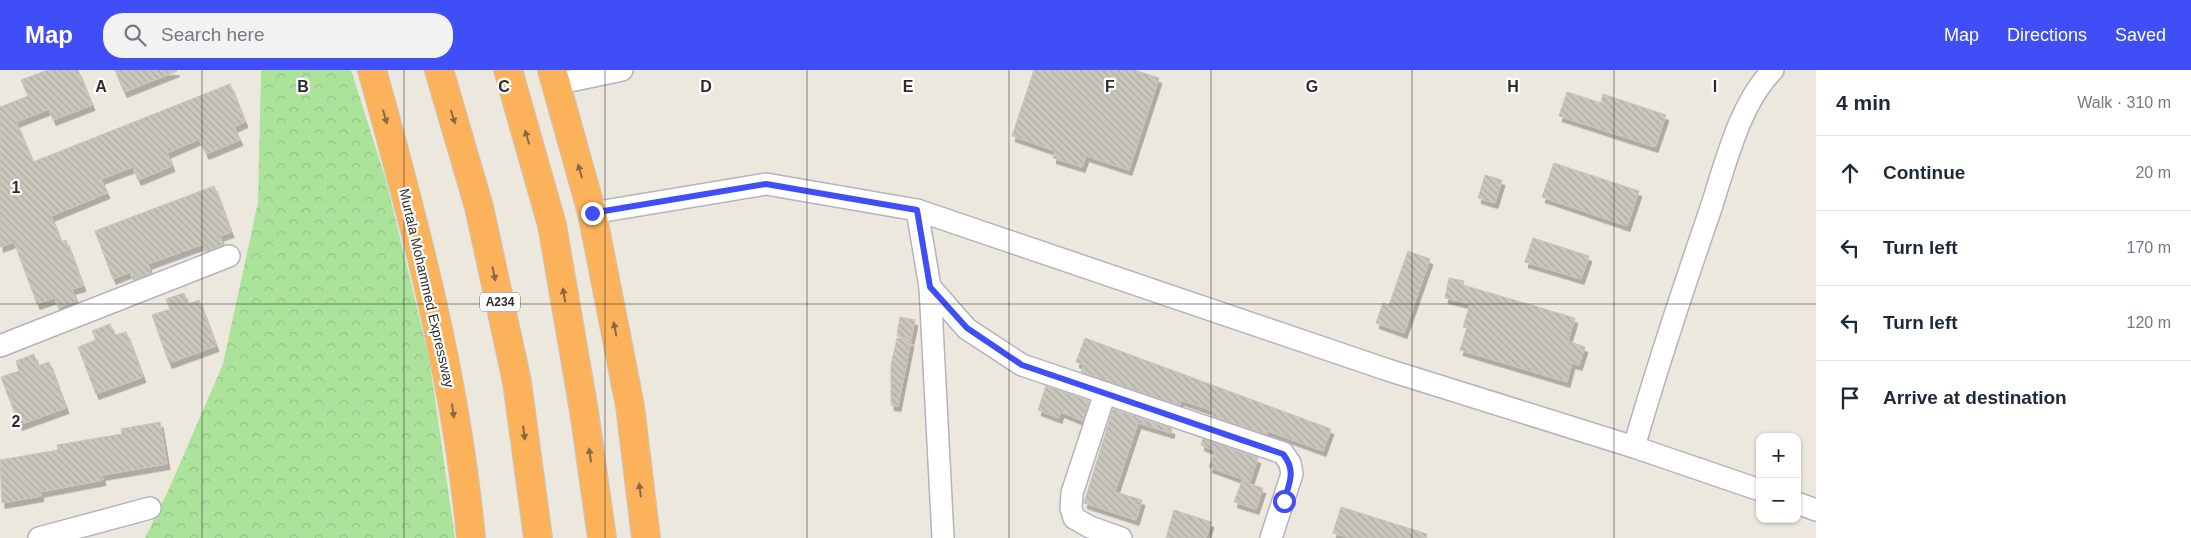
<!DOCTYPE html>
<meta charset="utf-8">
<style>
body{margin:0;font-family:Arial,sans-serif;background:#f2f2f3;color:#1f2937}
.controls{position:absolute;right:15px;bottom:15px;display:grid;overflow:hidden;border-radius:10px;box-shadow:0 1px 4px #0004}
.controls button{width:45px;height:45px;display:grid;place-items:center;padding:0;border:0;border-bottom:1px solid #e0e1e3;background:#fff;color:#1f2937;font:25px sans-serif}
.stop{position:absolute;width:15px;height:15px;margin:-11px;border:4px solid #404ef8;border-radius:50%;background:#fff}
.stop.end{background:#404ef8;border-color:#fff;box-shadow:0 1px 5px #0008}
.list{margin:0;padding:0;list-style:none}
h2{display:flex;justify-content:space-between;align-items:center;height:65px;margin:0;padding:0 20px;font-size:21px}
h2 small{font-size:16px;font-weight:400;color:#747a83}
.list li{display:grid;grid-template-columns:32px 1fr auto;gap:15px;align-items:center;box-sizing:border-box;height:75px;padding:0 20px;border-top:1px solid #e0e1e3}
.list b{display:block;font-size:19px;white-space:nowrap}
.list em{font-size:16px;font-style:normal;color:#747a83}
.icon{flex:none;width:28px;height:28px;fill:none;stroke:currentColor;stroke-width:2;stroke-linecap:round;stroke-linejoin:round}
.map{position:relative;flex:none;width:1816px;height:468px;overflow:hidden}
header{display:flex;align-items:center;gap:30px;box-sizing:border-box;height:70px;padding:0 25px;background:#404ef8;color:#fff}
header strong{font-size:24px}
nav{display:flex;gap:28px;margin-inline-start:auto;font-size:18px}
.search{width:350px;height:45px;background:#f2f2f3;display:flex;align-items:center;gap:12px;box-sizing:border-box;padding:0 18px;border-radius:20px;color:#747a83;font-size:19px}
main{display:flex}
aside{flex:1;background:#fff}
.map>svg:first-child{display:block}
.forest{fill:url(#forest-crowns)}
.building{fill:url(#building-back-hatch);stroke:#c9c4b8;filter:url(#shadow)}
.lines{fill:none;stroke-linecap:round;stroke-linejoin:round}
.street-casing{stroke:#b2b3bf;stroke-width:24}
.highway-casing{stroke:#c8c8c8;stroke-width:30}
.street{stroke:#fff;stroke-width:21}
.highway{stroke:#fcb25a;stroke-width:28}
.oneway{fill:#8a6841}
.route{stroke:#404ef8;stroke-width:6}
.grid{fill:none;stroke:#2c2c2c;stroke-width:1;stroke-opacity:0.55}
.labels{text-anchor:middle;stroke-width:4.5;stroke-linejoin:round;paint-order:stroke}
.shield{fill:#fff;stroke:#6b6b6b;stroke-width:1}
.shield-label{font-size:12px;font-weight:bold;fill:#2c2c2c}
.street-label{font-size:14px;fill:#2c2c2c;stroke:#fff}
.grid-label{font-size:16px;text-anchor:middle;font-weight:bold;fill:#2c2c2c;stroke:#fff;stroke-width:4.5;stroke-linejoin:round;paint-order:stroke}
</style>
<header>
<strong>Map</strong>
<div class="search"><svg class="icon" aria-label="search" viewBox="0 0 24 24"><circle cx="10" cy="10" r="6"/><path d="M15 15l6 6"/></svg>Search here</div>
<nav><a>Map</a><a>Directions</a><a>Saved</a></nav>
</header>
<main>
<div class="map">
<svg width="1816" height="468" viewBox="0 0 1816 468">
<defs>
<pattern id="forest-crowns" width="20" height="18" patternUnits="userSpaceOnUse" patternTransform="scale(1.25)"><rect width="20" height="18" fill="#ace39b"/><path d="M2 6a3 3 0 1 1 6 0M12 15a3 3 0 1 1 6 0" fill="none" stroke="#94c386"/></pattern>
<pattern id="building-back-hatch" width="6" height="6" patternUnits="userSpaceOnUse" patternTransform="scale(1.25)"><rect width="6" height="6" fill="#c9c6bc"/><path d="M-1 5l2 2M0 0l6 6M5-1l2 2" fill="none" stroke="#adaaa2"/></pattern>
<filter id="shadow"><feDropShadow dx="3" dy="5.5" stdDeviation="0" flood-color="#0004"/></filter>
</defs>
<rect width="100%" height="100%" fill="#ede8de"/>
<!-- forest -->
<path class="forest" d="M261 0H351L386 110 429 287 455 468H145L168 421 223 294 258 132Z"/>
<!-- building -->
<g class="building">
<path d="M48 0H78L92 35 53 50 49 39 16 52 33 92 230 14 245 52 234 57 240 70 206 84 199 69 167 83 172 96 138 110 133 97 101 109 107 123 51 146 61 172 66 170 83 216 72 219 76 231 58 238 55 228 37 234 14 172 0 177V37L28 26 21 10Z"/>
<path d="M115 0H176L177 1 124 22Z"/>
<path d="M1034 0H1134L1159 8 1129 100 1086 86 1082 97 1053 88 1055 81 1012 66Z"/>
<path d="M1567 22 1601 33 1603 24 1666 45 1655 77 1559 46Z"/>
<path d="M1554 93 1639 121 1627 156 1542 127Z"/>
<path d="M1485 105 1502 110 1495 133 1478 128Z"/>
<path d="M214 116 231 162 220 166 223 175 205 182 203 174 148 194 151 203 133 210 130 202 113 209 95 161Z"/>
<path d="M1533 168 1589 186 1581 209 1525 192Z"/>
<path d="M1408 181 1430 189 1404 263 1376 253 1383 233 1389 235Z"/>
<path d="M1449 208 1464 211 1463 215 1575 248 1568 271 1585 277 1579 295 1572 293 1567 312 1460 280 1467 258 1463 257 1470 234 1445 228Z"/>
<path d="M184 223 188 234 199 230 216 276 169 293 152 245 170 239 166 229Z"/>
<path d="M900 247 915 250 911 269 897 266Z"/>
<path d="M110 254 115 265 126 262 143 307 96 324 78 277 96 270 92 261Z"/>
<path d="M897 268 911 271 898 336 891 335V295Z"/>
<path d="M1085 268 1331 359 1323 381 1268 361 1267 364 1212 346 1213 341 1181 330 1180 335 1081 302 1084 295 1076 292Z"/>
<path d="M34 284 38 296 49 292 66 338 19 355 1 307 19 301 16 291Z"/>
<path d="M1046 316 1089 331 1083 351 1061 342 1059 348 1038 340Z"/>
<path d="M1113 339 1172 359 1171 363 1138 353 1115 422 1142 430 1136 450 1084 433Z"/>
<path d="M160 352 167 394 102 405 103 410 40 422 41 426 2 433 0 390 58 380 57 375 122 364 121 359Z"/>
<path d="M1203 369 1258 388 1250 412 1209 397 1215 381 1201 375Z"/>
<path d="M1242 411 1263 418 1256 439 1234 432Z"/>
<path d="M1341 437 1427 464 1426 468H1351L1333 463Z"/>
<path d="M1174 440 1211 452 1206 468H1166Z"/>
</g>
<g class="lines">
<defs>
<g id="street">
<path d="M556 14 622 0"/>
<path d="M917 140 930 217 967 259 1022 295 1283 383 1290 393 1292 404 1271 468"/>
<path d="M592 143 766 114 917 140 1388 300 1634 377 1760 420"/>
<path d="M930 217 943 468"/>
<path d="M0 276 229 186"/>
<path d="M1105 323 1072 423 1071 438 1074 448 1090 457 1121 468"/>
<path d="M1634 377C1657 297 1683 219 1710 141 1725 96 1739 34 1773 0"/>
<path d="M1797 433 1816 440"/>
<path d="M39 468 150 438"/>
</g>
<g id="highway">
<path d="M372 0C415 154 456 308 471 468"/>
<path d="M439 0 479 137 517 312 538 468"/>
<path d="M508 0 552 155 584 341 602 468"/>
<path d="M552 0 592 143 630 336 646 468"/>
</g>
</defs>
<!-- street casing -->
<use href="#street" class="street-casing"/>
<!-- highway casing -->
<use href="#highway" class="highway-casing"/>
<!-- street -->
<use href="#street" class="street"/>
<!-- highway -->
<use href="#highway" class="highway"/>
</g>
<!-- one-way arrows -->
<defs><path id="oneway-solid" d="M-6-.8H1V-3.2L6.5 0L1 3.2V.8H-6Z" transform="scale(1.25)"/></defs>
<g class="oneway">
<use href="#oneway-solid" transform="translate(385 47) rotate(74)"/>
<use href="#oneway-solid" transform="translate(453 47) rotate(73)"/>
<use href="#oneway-solid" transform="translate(527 67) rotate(-106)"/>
<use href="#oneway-solid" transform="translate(580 101) rotate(-106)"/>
<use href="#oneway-solid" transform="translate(494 204) rotate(78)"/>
<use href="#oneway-solid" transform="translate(564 225) rotate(-100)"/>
<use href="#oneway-solid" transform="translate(615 259) rotate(-101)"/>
<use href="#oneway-solid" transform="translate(453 341) rotate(82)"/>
<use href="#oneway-solid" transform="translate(524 363) rotate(82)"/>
<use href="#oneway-solid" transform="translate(590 385) rotate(-98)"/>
<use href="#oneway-solid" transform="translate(640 420) rotate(-97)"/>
</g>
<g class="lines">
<!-- route -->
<path class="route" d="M592 143 766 114 917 140 930 217 967 258 1022 295 1283 384C1296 400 1290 412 1284 431"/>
</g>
<!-- grid -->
<path class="grid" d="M202 0V468M404 0V468M605 0V468M807 0V468M1009 0V468M1211 0V468M1412 0V468M1614 0V468M0 234H1816"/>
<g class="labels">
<!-- shield labels -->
<rect class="shield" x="480" y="222.5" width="40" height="19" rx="4"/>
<g class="shield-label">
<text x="500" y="236">A234</text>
</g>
<!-- street labels -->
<g class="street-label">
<text transform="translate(427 218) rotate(77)" y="5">Murtala Mohammed Expressway</text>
</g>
</g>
<g class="grid-label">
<text x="101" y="22">A</text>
<text x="303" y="22">B</text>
<text x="504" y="22">C</text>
<text x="706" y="22">D</text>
<text x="908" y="22">E</text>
<text x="1110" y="22">F</text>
<text x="1312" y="22">G</text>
<text x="1513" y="22">H</text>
<text x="1715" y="22">I</text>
<text x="16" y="123">1</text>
<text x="16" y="357">2</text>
</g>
</svg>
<div class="controls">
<button>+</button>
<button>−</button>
</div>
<div class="stop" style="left:1284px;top:431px"></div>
<div class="stop end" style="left:592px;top:143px"></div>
</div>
<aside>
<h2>4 min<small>Walk · 310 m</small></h2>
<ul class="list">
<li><svg class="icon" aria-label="ahead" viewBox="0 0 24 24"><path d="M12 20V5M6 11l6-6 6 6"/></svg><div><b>Continue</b></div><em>20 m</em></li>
<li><svg class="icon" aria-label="left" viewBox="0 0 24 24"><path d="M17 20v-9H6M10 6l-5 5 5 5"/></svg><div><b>Turn left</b></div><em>170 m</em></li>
<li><svg class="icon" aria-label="left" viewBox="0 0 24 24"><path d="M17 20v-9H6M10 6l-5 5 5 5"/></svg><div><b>Turn left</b></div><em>120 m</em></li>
<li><svg class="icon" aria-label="arrive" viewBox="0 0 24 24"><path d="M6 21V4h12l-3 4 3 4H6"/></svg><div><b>Arrive at destination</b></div></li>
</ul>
</aside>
</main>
